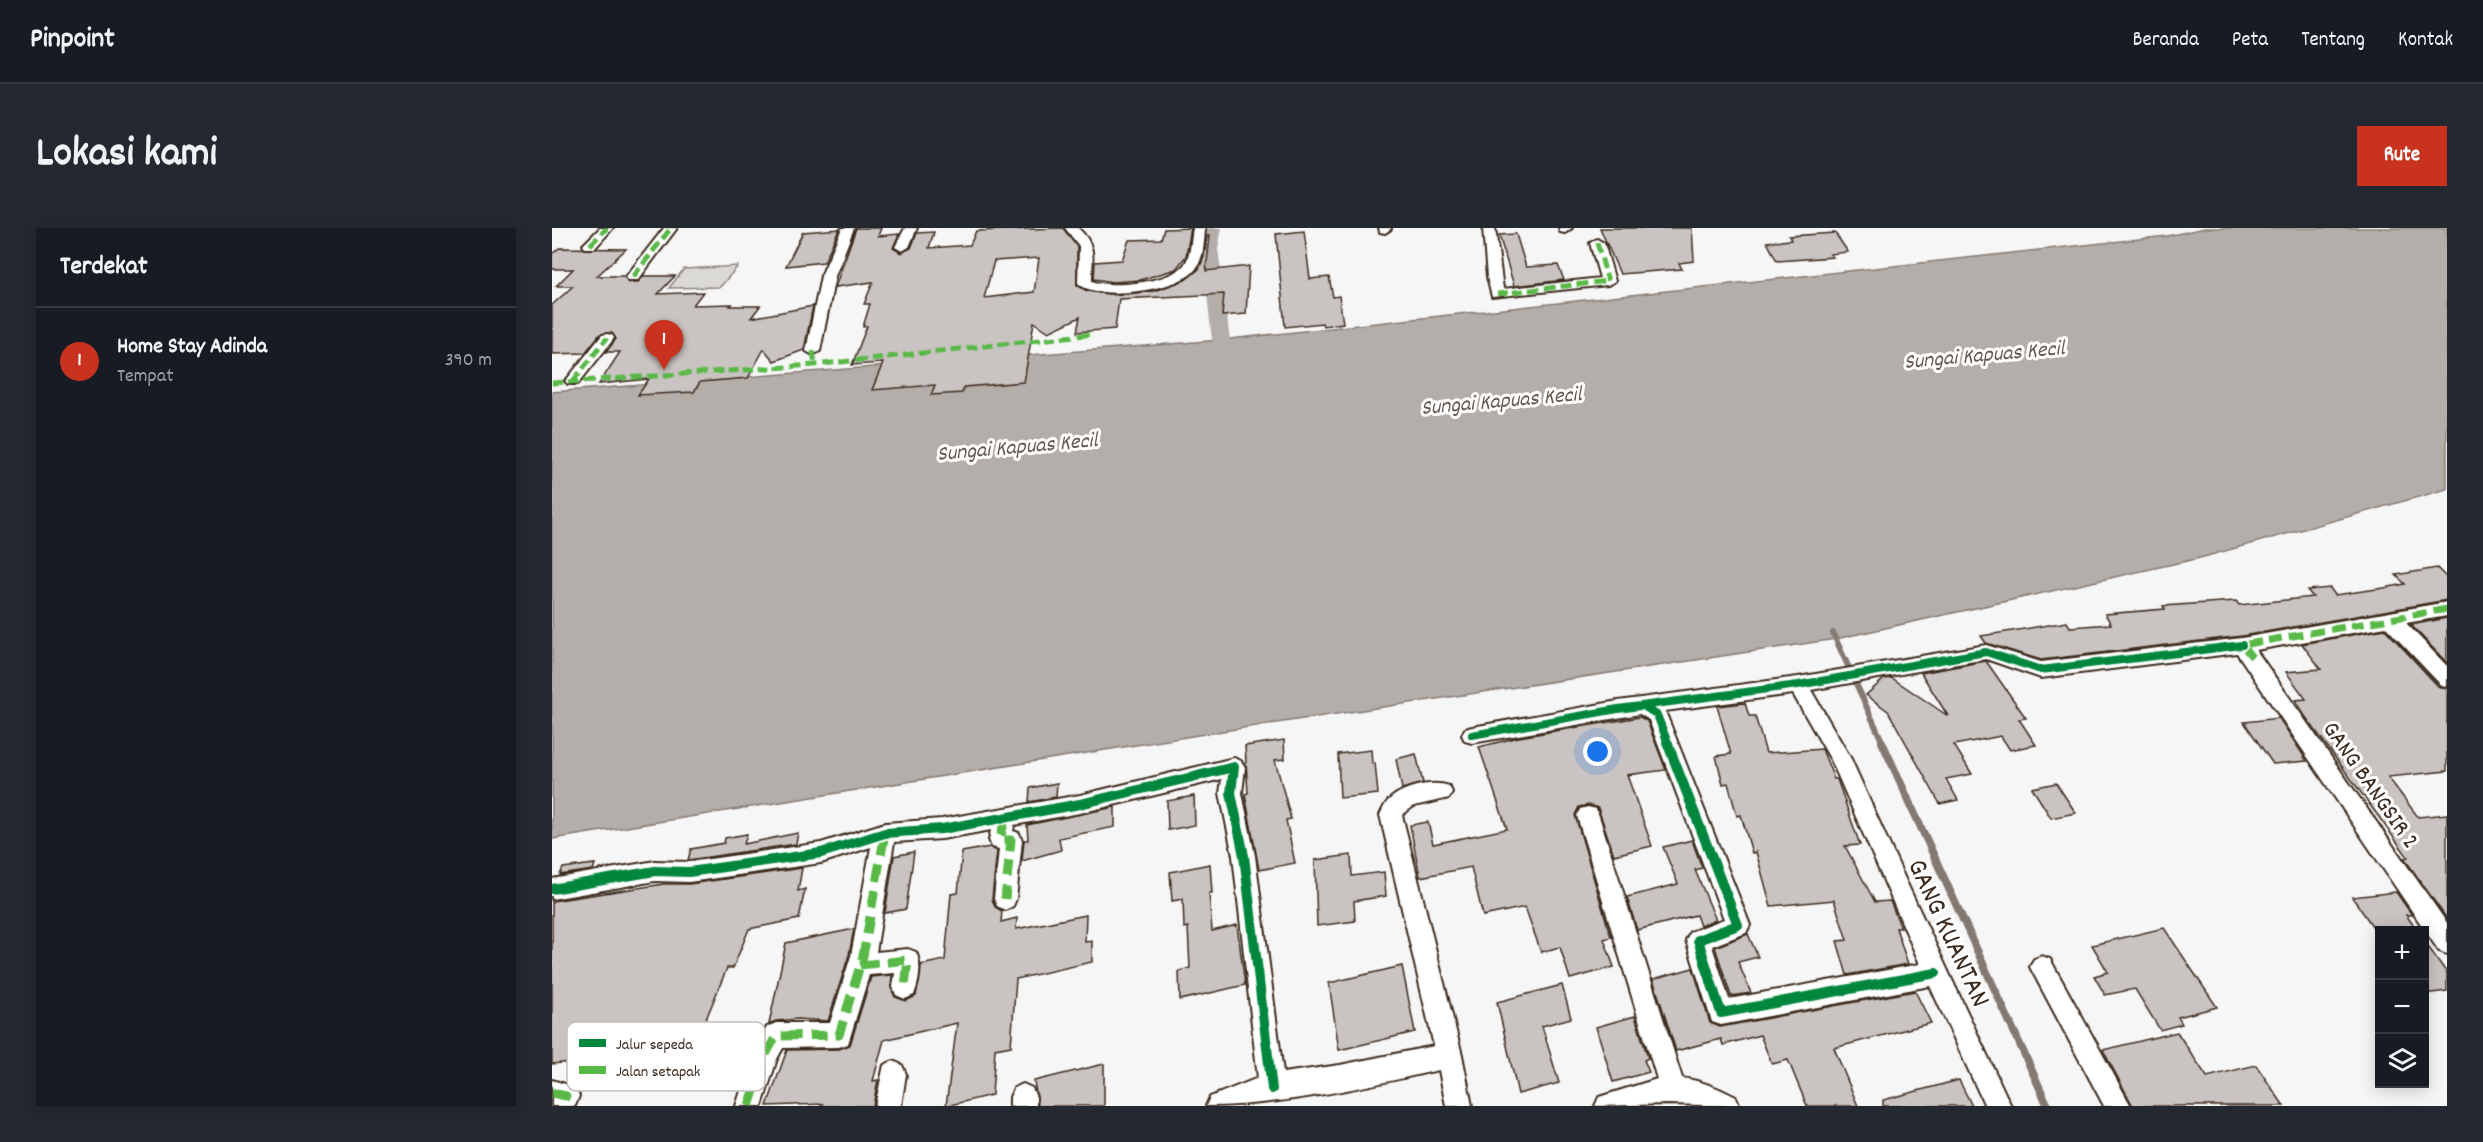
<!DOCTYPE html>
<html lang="id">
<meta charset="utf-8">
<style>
body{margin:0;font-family:Dekko,sans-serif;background:#242831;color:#f1f3f6}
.controls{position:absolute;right:18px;bottom:18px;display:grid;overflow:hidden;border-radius:0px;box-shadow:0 3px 15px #0003}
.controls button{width:54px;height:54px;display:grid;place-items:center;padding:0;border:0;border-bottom:2px solid #363941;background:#171b24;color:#f1f3f6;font:30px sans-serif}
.you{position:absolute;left:1046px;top:524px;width:21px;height:21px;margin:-15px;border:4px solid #fff;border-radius:50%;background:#1a73e8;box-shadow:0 0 0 9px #1a73e833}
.badge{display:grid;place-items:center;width:39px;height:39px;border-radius:50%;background:#c8321e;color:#fff;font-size:20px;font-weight:700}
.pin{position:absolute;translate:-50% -50px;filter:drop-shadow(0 2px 3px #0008)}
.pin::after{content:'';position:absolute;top:32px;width:21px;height:18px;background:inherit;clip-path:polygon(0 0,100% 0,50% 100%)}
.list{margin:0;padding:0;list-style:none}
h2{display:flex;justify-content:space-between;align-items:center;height:78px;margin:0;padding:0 24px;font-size:26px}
h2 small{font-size:20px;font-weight:400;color:#9ea1a6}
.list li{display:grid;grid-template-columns:39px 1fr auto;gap:18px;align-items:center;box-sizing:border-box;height:108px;padding:0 24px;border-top:2px solid #363941}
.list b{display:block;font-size:22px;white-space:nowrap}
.list p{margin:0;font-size:20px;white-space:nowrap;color:#9ea1a6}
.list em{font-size:20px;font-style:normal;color:#9ea1a6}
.icon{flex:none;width:33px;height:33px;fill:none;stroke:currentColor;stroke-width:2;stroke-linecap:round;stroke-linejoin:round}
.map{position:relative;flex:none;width:1895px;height:878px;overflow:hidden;border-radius:0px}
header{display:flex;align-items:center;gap:36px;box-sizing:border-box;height:84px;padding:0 30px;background:#171b24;border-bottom:2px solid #363941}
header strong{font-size:28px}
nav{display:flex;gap:33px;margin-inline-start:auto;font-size:21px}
.intro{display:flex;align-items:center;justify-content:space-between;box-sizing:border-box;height:144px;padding:0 36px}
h1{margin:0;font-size:42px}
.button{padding:15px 27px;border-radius:0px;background:#c8321e;color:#fff;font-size:21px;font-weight:700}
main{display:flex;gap:36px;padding:0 36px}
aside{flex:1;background:#171b24;border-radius:0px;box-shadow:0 3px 15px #0003}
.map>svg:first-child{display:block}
.green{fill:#dbd9d6;stroke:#8b827a;stroke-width:1.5}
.water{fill:#b4aeaa;stroke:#847972;stroke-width:1.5}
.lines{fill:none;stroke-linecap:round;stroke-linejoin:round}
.stream-far1{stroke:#847972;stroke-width:6}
.stream{stroke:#847972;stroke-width:8}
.canal{fill:#b4aeaa;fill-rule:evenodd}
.building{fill:#c9c3c1;stroke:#3b2a1e;stroke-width:1.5;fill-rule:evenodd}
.minor-casing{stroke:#3b2a1e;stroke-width:4}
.minor{fill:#fff;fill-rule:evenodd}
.quiet-far2{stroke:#58b947;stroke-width:5;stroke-dasharray:11 5;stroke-linecap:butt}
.quiet-far1{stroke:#58b947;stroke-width:7;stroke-dasharray:14 7;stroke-linecap:butt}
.quiet{stroke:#58b947;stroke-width:9;stroke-dasharray:18 9;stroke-linecap:butt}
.cycleway-far1-casing{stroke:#fff;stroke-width:12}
.cycleway-casing{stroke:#fff;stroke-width:14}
.cycleway-far1{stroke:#00873e;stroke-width:8}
.cycleway{stroke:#00873e;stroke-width:10}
.labels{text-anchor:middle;stroke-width:6;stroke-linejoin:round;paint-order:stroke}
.far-water-label{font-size:22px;font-style:italic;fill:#65584f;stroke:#fff}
.street-label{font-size:24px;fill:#3b2a1e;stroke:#fff}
.near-street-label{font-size:28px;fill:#3b2a1e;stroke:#fff}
.key{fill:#fff;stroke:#c4bfbc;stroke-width:1.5}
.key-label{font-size:16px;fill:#3b2a1e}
</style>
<header>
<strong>Pinpoint</strong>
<nav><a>Beranda</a><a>Peta</a><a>Tentang</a><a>Kontak</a></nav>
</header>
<div class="intro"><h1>Lokasi kami</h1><a class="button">Rute</a></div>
<main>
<aside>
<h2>Terdekat<small></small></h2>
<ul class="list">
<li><span class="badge">1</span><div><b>Home Stay Adinda</b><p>Tempat</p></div><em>390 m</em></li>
</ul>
</aside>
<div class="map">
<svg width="1895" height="878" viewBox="0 0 1895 878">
<rect width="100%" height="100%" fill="#f7f6f6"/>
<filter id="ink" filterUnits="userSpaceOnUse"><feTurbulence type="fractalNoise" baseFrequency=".0167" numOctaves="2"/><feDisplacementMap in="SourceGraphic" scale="12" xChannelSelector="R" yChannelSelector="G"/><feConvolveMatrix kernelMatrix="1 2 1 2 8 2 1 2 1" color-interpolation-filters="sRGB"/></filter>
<g filter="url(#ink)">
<!-- green -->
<path class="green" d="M186 38 168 59 117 60 132 41Z"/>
<!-- water -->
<path class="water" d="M1653 0H1895V261L1648 330 1284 411 671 503 0 611V164L669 112 1615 8Z"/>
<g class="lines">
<!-- stream-far1 -->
<path class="stream-far1" d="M1281 405 1331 515"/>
<!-- stream -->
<path class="stream" d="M1330 514 1496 878"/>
<!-- canal -->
<path class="canal" d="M654 0H670L666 21 678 112 675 116H663L660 112 650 21Z"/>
</g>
<!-- building -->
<g class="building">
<path d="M304 0H329L326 8 347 6 341 20 349 25 359 20 365 5 382 4 377 20 418 17 424 3 511 0 525 19V57L535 63 565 67 602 63 633 52 647 41 652 29 655 8H658L654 43 697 38 694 86 670 88 672 66 567 71 563 101 525 104 528 89 497 104 482 94 472 154 412 159 410 165 379 167 383 157 320 162 331 135 300 137 315 98 311 99 318 76H312L321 54 283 59ZM487 30 482 64 432 70 442 33Z"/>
<path d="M639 0 634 28 624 41 588 52 561 54 542 51 543 34 570 32 577 12 609 11 612 1Z"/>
<path d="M1048 0H1140L1142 33 1127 35 1130 41 1068 46Z"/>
<path d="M287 1 272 34 234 38 251 4Z"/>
<path d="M752 3 758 51 777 49 781 69 787 68 791 95 771 98 770 95 733 99 724 6Z"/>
<path d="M1283 5 1296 24 1278 26 1281 29 1225 33 1215 14 1239 12 1237 8Z"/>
<path d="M964 6 974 39 1006 37 1012 52 962 58 947 7Z"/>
<path d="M7 20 74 21 45 48H72L76 54H86L92 48H123L106 66 151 64 141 77 180 76 178 78H208L199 90 261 78 252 122 222 133 212 121 196 150 148 154 142 164 86 167 97 151 47 156 68 124H54L64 111 60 105 48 106 33 125 0 126V77L21 58H4L21 41H0V26Z"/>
<path d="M1885 340 1895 350V372L1690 408 1489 432 1434 415 1429 408 1515 394 1518 399 1559 396 1553 386 1613 381 1611 378 1684 373 1687 377 1761 369 1755 362 1778 360 1783 367 1832 360 1853 356 1844 347Z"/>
<path d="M1895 390V435L1859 397Z"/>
<path d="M1833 401 1886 458 1895 461V543L1836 549 1866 589 1895 586V691L1852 630 1856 629 1753 488 1743 472 1754 471 1734 444 1769 441 1750 416Z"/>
<path d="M1434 433 1474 490 1467 491 1484 517 1458 522 1449 508 1402 517 1420 546 1394 551 1406 572 1388 576 1336 483 1314 467 1332 451 1340 450 1396 488 1369 445Z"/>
<path d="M1193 475 1197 488H1203L1214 525 1270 521 1282 551H1285L1308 617 1293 618 1323 674 1338 673 1349 700H1344L1356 736 1295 747 1285 713 1295 712 1282 672 1219 678 1204 624 1200 625 1189 587 1185 588 1176 555 1171 556 1164 528 1179 526 1165 478Z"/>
<path d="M1088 489 1095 493 1114 542 1075 547 1100 618 1062 627 1046 580 1037 577 1027 579 1023 587 1059 709 1052 711 1062 739 1018 751 1008 719 989 724 973 679 931 688 919 639 868 649 858 597 876 594 881 616 955 601 927 519 967 509Z"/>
<path d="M1727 490 1755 533 1721 536 1692 494Z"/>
<path d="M732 512 733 531 723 532 739 591 734 592 743 635 707 642 693 566 696 565 693 518Z"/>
<path d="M819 522 820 536 823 535 826 566 788 570 786 526Z"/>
<path d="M864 526 871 555 850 561 844 531Z"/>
<path d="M505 555 504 569 477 574 478 560Z"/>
<path d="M1504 555 1524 585 1499 590 1480 560Z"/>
<path d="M642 568 643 597 616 602 615 573Z"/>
<path d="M563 579V599L507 610 509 622 470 633 472 612H476L475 597Z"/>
<path d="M246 605 244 616 136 632 139 621 172 615 173 610 195 606 192 616Z"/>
<path d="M1140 612 1150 640 1143 642 1164 692 1148 698 1144 687 1085 702 1075 669 1126 656 1111 619Z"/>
<path d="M438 619 445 623 440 671 443 679 450 683 449 694 465 690 464 701 534 687 533 714 540 713V734L464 751 459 818 443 821 440 867 394 878 405 795 332 812 321 853 326 852 321 878H270L271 876 215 878 235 822 287 821 298 817 319 749 340 747 339 760 343 769 354 773 364 768 369 737 393 732 399 666 406 665 410 624Z"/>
<path d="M362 624 354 681 333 685 342 628Z"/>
<path d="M799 627 800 648 832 644 834 668 802 673 803 693 765 698 763 632Z"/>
<path d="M43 636 41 642 8 647 11 640Z"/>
<path d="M658 636 660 665H657L660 703 685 697 693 757 628 772 627 743 638 740 636 699 632 700 631 671 620 673 618 644Z"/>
<path d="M250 640 246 663 253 661 247 691 197 701 181 740H175L147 808 74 813 80 802 35 804 21 834 0 836V673L112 656H137Z"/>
<path d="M1844 664 1860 687H1854L1865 702H1823L1800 669Z"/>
<path d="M1612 700 1665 779 1626 789 1630 796 1608 802 1583 761 1553 767 1542 748 1556 744 1540 717Z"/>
<path d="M302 701 297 727 276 793 246 791 224 793 217 796 234 715Z"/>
<path d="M1196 706 1206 729 1186 734 1199 765 1179 768 1163 719Z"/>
<path d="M1872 713 1895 745V763L1872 766Z"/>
<path d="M850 738 863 804 787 822 777 755Z"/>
<path d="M1141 740 1158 795 1168 799 1363 763 1379 795 1282 820 1306 878H1255L1236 832 1220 836 1208 807 1171 817 1169 811 1124 823 1101 751Z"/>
<path d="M1010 757 1019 790 990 798 1007 855 966 866 945 774Z"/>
<path d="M1083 788 1096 830 1092 832 1097 844 1061 854 1044 799Z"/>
<path d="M1625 804 1655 849 1704 837 1732 878H1581L1551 822Z"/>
<path d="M552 836V878H486L482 853Z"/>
<path d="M1407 852 1420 878H1331V872Z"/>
</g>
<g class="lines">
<defs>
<g id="minor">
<path d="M48 0H61L43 20H33L31 17Z"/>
<path d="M112 0H125L86 52H76L74 49 76 46Z"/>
<path d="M290 0H302L283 48 268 123 261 127 254 123 269 48Z"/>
<path d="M353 0H365L357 19 350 23 343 19Z"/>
<path d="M513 0H526C545 18 540 29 540 53 559 61 619 54 632 37 639 28 639 11 641 0H653C652 14 652 33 641 44 623 62 544 74 526 55L527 18Z"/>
<path d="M827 0H839V1L833 5 828 4Z"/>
<path d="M931 0H943L951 61 1048 50 1038 15 1045 11 1052 15 1063 53 1056 57 940 69 935 49Z"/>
<path d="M1007 0H1020L1013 5 1008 4Z"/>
<path d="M55 106 60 107 62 110 60 113 26 156H16L13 153 16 150 50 107Z"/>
<path d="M1895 374V388L1854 395 1895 438V459L1888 456 1834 399 1704 422 1895 695V726L1887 723 1685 425 1489 450 1434 431 1259 462 1299 531 1353 651 1459 878H1433L1378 758 1169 797 1160 794 1134 712 1138 704 1172 691 1097 492 1088 486 920 515 913 513 910 507 913 501 920 499 1066 473 1246 449 1434 417 1489 434 1690 410ZM1241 466 1280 534 1368 736 1177 771 1160 718 1194 705 1198 697 1113 483Z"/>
<path d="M682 530 689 533 693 539 690 565 703 628 731 845 788 837 882 818 828 587C831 581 833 575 838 571 851 559 880 552 897 558L900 564 897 570 862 578 850 587 910 827 920 878H894L887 842C812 859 730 878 654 878L658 869 706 850 681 628 668 565 670 551 528 585 462 597 461 603 467 605 470 612 464 671 461 678 453 682 445 678 442 671 447 621 440 619 437 612 439 602 390 611 342 614 324 724 356 721 364 724C370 737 367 754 362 767L353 771 344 767 341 759 343 745 317 747 296 816 287 819 231 820 225 831 210 878H184L201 826 215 799 224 795H278L299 728 319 619 269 635 137 654 103 653 0 671V651L103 633 137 634 269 615 333 595 390 591 528 567Z"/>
<path d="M1036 579 1044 581 1047 588 1130 850C1150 853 1167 860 1184 869L1188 878 1116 876 1043 878 1047 869 1105 851 1025 588 1028 581Z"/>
<path d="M1490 728 1498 731 1579 878H1552L1478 739 1482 731Z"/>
<path d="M341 833 350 837 354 846 349 878H323L332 837Z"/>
<path d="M0 852 23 859 27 868 23 878H0Z"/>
<path d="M471 856 480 860 484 869V878H458V869L462 860Z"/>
</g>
</defs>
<!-- minor casing -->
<use href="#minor" class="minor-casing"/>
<!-- minor -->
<use href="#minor" class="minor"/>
<!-- quiet-far2 -->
<g class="quiet-far2">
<path d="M1045 15 1056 53"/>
<path d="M38 17 55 0"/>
<path d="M81 49 119 0"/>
<path d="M945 66 1056 53"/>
<path d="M261 123 263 137"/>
<path d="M21 153 55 110"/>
<path d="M0 155 263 137 541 106"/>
</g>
<!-- quiet-far1 -->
<path class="quiet-far1" d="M1700 429 1690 417 1895 381"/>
<!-- quiet -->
<g class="quiet">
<path d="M453 590 448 612H459L453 671"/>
<path d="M308 737 356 732 353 759"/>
<path d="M0 865 14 868 8 878"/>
<path d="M197 878 214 826 224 808 287 807 311 728 333 605"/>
</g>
<defs>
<g id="cycleway-far1">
<path d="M1091 478 1105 487 1116 515"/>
<path d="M920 507 1066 481 1246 457 1434 424 1489 442 1690 417"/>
</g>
<g id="cycleway">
<path d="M1115 514 1186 697 1146 712 1169 785 1384 745"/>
<path d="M0 661 103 643 137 644 269 625 333 605 390 601 528 576 682 539 679 565 692 628 720 861"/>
</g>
</defs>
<!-- cycleway-far1 casing -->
<use href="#cycleway-far1" class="cycleway-far1-casing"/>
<!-- cycleway casing -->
<use href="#cycleway" class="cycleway-casing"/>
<!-- cycleway-far1 -->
<use href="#cycleway-far1" class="cycleway-far1"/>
<!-- cycleway -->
<use href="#cycleway" class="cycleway"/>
</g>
</g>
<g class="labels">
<!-- far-water labels -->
<g class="far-water-label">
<text transform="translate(1432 125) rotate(-5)" y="8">Sungai Kapuas Kecil</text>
<text transform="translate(949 171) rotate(-5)" y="8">Sungai Kapuas Kecil</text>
<text transform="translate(465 217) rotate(-5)" y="8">Sungai Kapuas Kecil</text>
</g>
<!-- street labels -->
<g class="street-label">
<text transform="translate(1820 556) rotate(55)" y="8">GANG BANGSIR 2</text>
</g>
<!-- near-street labels -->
<g class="near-street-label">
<text transform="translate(1399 704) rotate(65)" y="10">GANG KUANTAN</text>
</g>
</g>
<!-- legend -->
<rect x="15" y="794" width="198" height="69" rx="9" class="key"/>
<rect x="27" y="811" width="27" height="8" fill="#00873e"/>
<rect x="27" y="838" width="27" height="8" fill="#58b947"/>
<g class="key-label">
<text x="64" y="821">Jalur sepeda</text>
<text x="64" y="848">Jalan setapak</text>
</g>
</svg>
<div class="controls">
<button>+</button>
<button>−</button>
<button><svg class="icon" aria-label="layers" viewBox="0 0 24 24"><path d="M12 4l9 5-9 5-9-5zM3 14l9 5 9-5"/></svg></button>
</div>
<div class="you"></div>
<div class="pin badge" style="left:112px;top:142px">1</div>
</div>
</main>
